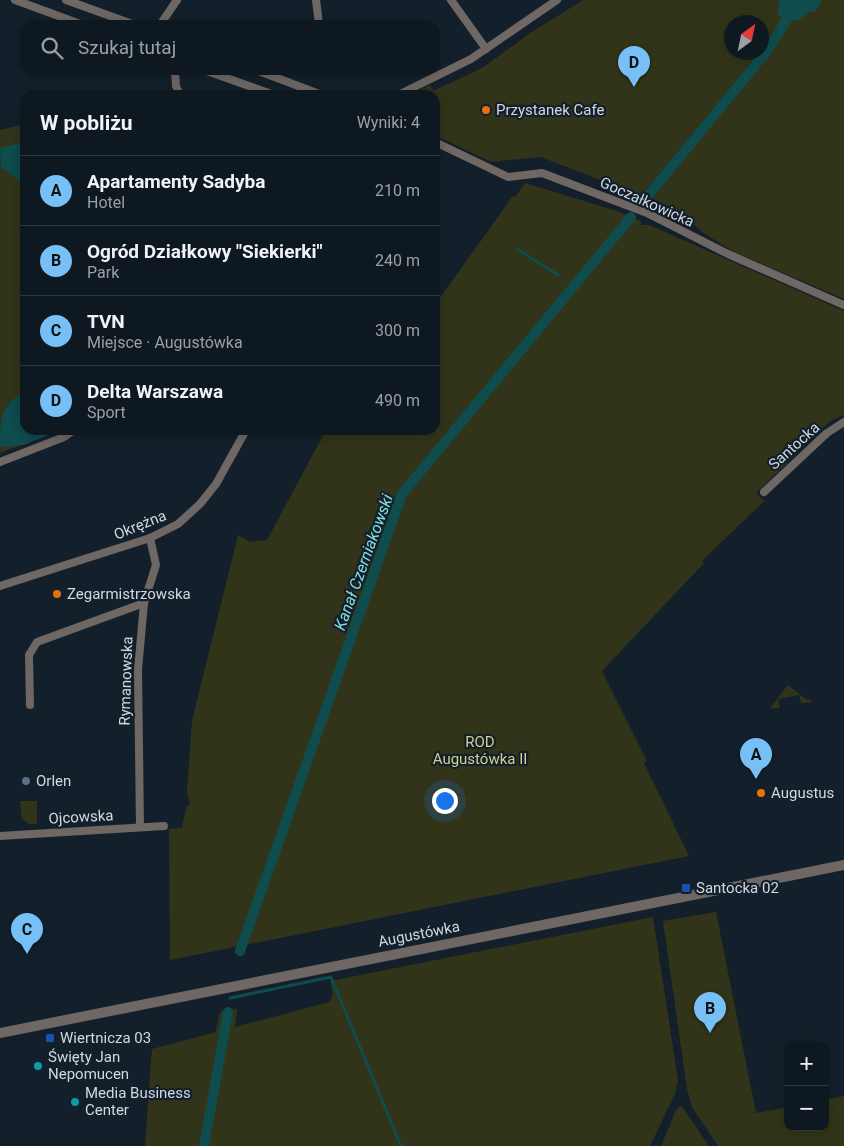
<!DOCTYPE html>
<html lang="pl">
<meta charset="utf-8">
<style>
body{margin:0;font-family:Roboto,sans-serif;background:#1c252d;color:#f1f3f6}
.controls{position:absolute;right:15px;bottom:15px;display:grid;overflow:hidden;border-radius:10px;box-shadow:0 2px 12px #0003}
.controls button{width:45px;height:45px;display:grid;place-items:center;padding:0;border:0;border-bottom:1px solid #2e373e;background:#0e1820;color:#f1f3f6;font:25px sans-serif}
.compass{position:absolute;left:724px;top:15px;width:45px;height:45px;border-radius:50%;background:#0e1820;box-shadow:0 2px 12px #0003;rotate:33deg}
.you{position:absolute;left:444px;top:800px;width:18px;height:18px;margin:-12px;border:4px solid #fff;border-radius:50%;background:#1a73e8;box-shadow:0 0 0 8px #1a73e833}
.badge{display:grid;place-items:center;width:32px;height:32px;border-radius:50%;background:#77c0f7;color:#111;font-size:16px;font-weight:700}
.pin{position:absolute;translate:-50% -41px;filter:drop-shadow(0 1px 2px #0008)}
.pin::after{content:'';position:absolute;top:26px;width:18px;height:15px;background:inherit;clip-path:polygon(0 0,100% 0,50% 100%)}
.list{margin:0;padding:0;list-style:none}
h2{display:flex;justify-content:space-between;align-items:center;height:65px;margin:0;padding:0 20px;font-size:21px}
h2 small{font-size:16px;font-weight:400;color:#9ba0a5}
.list li{display:grid;grid-template-columns:32px 1fr auto;gap:15px;align-items:center;box-sizing:border-box;height:70px;padding:0 20px;border-top:1px solid #2e373e}
.list b{display:block;font-size:19px;white-space:nowrap}
.list p{margin:0;font-size:16px;white-space:nowrap;color:#9ba0a5}
.list em{font-size:16px;font-style:normal;color:#9ba0a5}
.icon{flex:none;width:28px;height:28px;fill:none;stroke:currentColor;stroke-width:2;stroke-linecap:round;stroke-linejoin:round}
.map{position:relative;flex:none;width:844px;height:1146px;overflow:hidden}
.search{position:absolute;background:#0e1820;box-shadow:0 2px 12px #0003;left:20px;top:20px;width:420px;height:55px;display:flex;align-items:center;gap:12px;box-sizing:border-box;padding:0 18px;border-radius:15px;color:#9ba0a5;font-size:19px}
.panel{position:absolute;background:#0e1820;box-shadow:0 2px 12px #0003;left:20px;top:90px;width:420px;height:345px;border-radius:15px}
.map>svg:first-child{display:block}
.green{fill:#323419}
.water{fill:#0e4c4d}
.lines{fill:none;stroke-linecap:round;stroke-linejoin:round}
.stream{stroke:#0e4c4d;stroke-width:3}
.canal{stroke:#0e4c4d;stroke-width:10}
.minor{stroke:#6f6763;stroke-width:8}
.tertiary{stroke:#6f6763;stroke-width:10}
.food-dot{fill:#e8710a;stroke:#13202b;stroke-width:2}
.service-dot{fill:#5c6f8a;stroke:#13202b;stroke-width:2}
.transit-dot{fill:#1a4fb4;stroke:#13202b;stroke-width:2}
.culture-dot{fill:#0f9aa8;stroke:#13202b;stroke-width:2}
.labels{text-anchor:middle;stroke-width:4.5;stroke-linejoin:round;paint-order:stroke}
.poi-label{font-size:15px;fill:#d0d9e0;stroke:#13202b;text-anchor:start}
.street-label{font-size:15px;fill:#d0d9e0;stroke:#13202b}
.park-label{font-size:15px;fill:#ccd28e;stroke:#13202b}
.water-label{font-size:16px;font-style:italic;fill:#83e0e0;stroke:#13202b}
</style>
<div class="map">
<svg width="844" height="1146" viewBox="0 0 844 1146">
<rect width="100%" height="100%" fill="#13202b"/>
<!-- green -->
<g class="green">
<path d="M583 0H844V299L732 251 702 232 692 222 670 207 650 200 770 53 763 48 762 50V22H732V52L759 53 641 196 541 157 491 162 441 138H435V95H418L416 92 430 85 433 91 482 68 529 34Z"/>
<path d="M25 124V430H62L0 453V130Z"/>
<path d="M525 183 617 211 641 221V225H649L844 311V415L830 421 756 493 764 501 702 561 704 563 602 671 647 761 644 763 689 856 170 960 169 829 182 828 186 808 190 803 187 792 192 721 238 535 250 542 267 540 326 430H435V305L513 196 515 197Z"/>
<path d="M788 685 807 700 809 699 813 702 801 703 799 695 778 699 780 708H770Z"/>
<path d="M20 801H37V824H29L22 819Z"/>
<path d="M716 912 756 1113 788 1107V1127H825V1100L844 1096V1146H718L692 1107 687 1089 663 921Z"/>
<path d="M653 917 678 1080 675 1094 650 1146H145L152 1049 216 1032 219 1015 222 1011 237 1009 235 1027 330 1002 333 994 330 981Z"/>
<path d="M682 1106 685 1111 709 1146H661L677 1108Z"/>
</g>
<!-- water -->
<g class="water">
<path d="M779 0H822L815 12 810 11 799 20 786 22 778 15Z"/>
<path d="M25 142V179L19 180 1 167 0 148Z"/>
<path d="M25 392V430H61L23 445 0 447C0 419 0 405 25 392Z"/>
</g>
<g class="lines">
<!-- stream -->
<g class="stream">
<path d="M517 249 558 275"/>
<path d="M230 998 331 977 401 1146"/>
</g>
<!-- canal -->
<g class="canal">
<path d="M646 198 767 51 799 0"/>
<path d="M240 951 402 494 631 217"/>
<path d="M204 1146 228 1012"/>
</g>
<!-- minor -->
<g class="minor">
<path d="M15 0 83 25"/>
<path d="M66 0 135 25"/>
<path d="M316 0 319 24"/>
<path d="M451 0 486 49"/>
<path d="M160 25 177 0"/>
<path d="M175 70 176 86 180 95"/>
<path d="M204 70 274 95"/>
<path d="M256 70 322 95"/>
<path d="M398 95 471 59 557 0"/>
<path d="M435 142 508 177 542 173 647 213 728 254 844 305"/>
<path d="M0 462 64 437 74 430"/>
<path d="M764 492 827 433 844 422"/>
<path d="M0 586 150 538 178 524 200 504 216 484 246 430"/>
<path d="M30 705 29 655 37 642 144 603"/>
<path d="M140 827 138 670 144 603 156 565 150 538"/>
<path d="M0 836 164 826"/>
</g>
<!-- tertiary -->
<path class="tertiary" d="M0 1033 844 865"/>
</g>
<!-- markers -->
<g class="food-dot">
<circle cx="486" cy="110" r="5"/>
<circle cx="57" cy="594" r="5"/>
<circle cx="761" cy="793" r="5"/>
</g>
<circle class="service-dot" cx="26" cy="781" r="5"/>
<g class="transit-dot">
<rect x="681" y="883" width="10" height="10" rx="2.5"/>
<rect x="45" y="1033" width="10" height="10" rx="2.5"/>
</g>
<g class="culture-dot">
<circle cx="38" cy="1066" r="5"/>
<circle cx="75" cy="1102" r="5"/>
</g>
<g class="labels">
<!-- poi labels -->
<g class="poi-label">
<text x="496" y="115">Przystanek Cafe</text>
<text x="67" y="599">Zegarmistrzowska</text>
<text x="36" y="786">Orlen</text>
<text x="771" y="798">Augustus</text>
<text x="696" y="893">Santocka 02</text>
<text x="60" y="1043">Wiertnicza 03</text>
<text x="48" y="1062">Święty Jan<tspan x="48" dy="17">Nepomucen</tspan></text>
<text x="85" y="1098">Media Business<tspan x="85" dy="17">Center</tspan></text>
</g>
<!-- street labels -->
<g class="street-label">
<text transform="translate(647 202) rotate(24)" y="5">Goczałkowicka</text>
<text transform="translate(794 446) rotate(-42)" y="5">Santocka</text>
<text transform="translate(140 525) rotate(-22)" y="5">Okrężna</text>
<text transform="translate(126 681) rotate(-88)" y="5">Rymanowska</text>
<text transform="translate(81 817) rotate(-3)" y="5">Ojcowska</text>
<text transform="translate(419 934) rotate(-11)" y="5">Augustówka</text>
</g>
<!-- park labels -->
<g class="park-label">
<text x="480" y="747">ROD<tspan x="480" dy="17">Augustówka II</tspan></text>
</g>
<!-- water labels -->
<g class="water-label">
<text transform="translate(363 562) rotate(-70)" y="6">Kanał Czerniakowski</text>
</g>
</g>
</svg>
<div class="controls">
<button>+</button>
<button>−</button>
</div>
<svg class="compass" viewBox="-18 -18 36 36"><path d="M0-13l5 13h-10z" fill="#e53935"/><path d="M0 13l5-13h-10z" fill="#9ba0a5"/></svg>
<div class="you"></div>
<div class="pin badge" style="left:756px;top:779px">A</div>
<div class="pin badge" style="left:710px;top:1033px">B</div>
<div class="pin badge" style="left:27px;top:954px">C</div>
<div class="pin badge" style="left:634px;top:87px">D</div>
<div class="search"><svg class="icon" aria-label="search" viewBox="0 0 24 24"><circle cx="10" cy="10" r="6"/><path d="M15 15l6 6"/></svg>Szukaj tutaj</div>
<section class="panel">
<h2>W pobliżu<small>Wyniki: 4</small></h2>
<ul class="list">
<li><span class="badge">A</span><div><b>Apartamenty Sadyba</b><p>Hotel</p></div><em>210 m</em></li>
<li><span class="badge">B</span><div><b>Ogród Działkowy &quot;Siekierki&quot;</b><p>Park</p></div><em>240 m</em></li>
<li><span class="badge">C</span><div><b>TVN</b><p>Miejsce · Augustówka</p></div><em>300 m</em></li>
<li><span class="badge">D</span><div><b>Delta Warszawa</b><p>Sport</p></div><em>490 m</em></li>
</ul>
</section>
</div>
